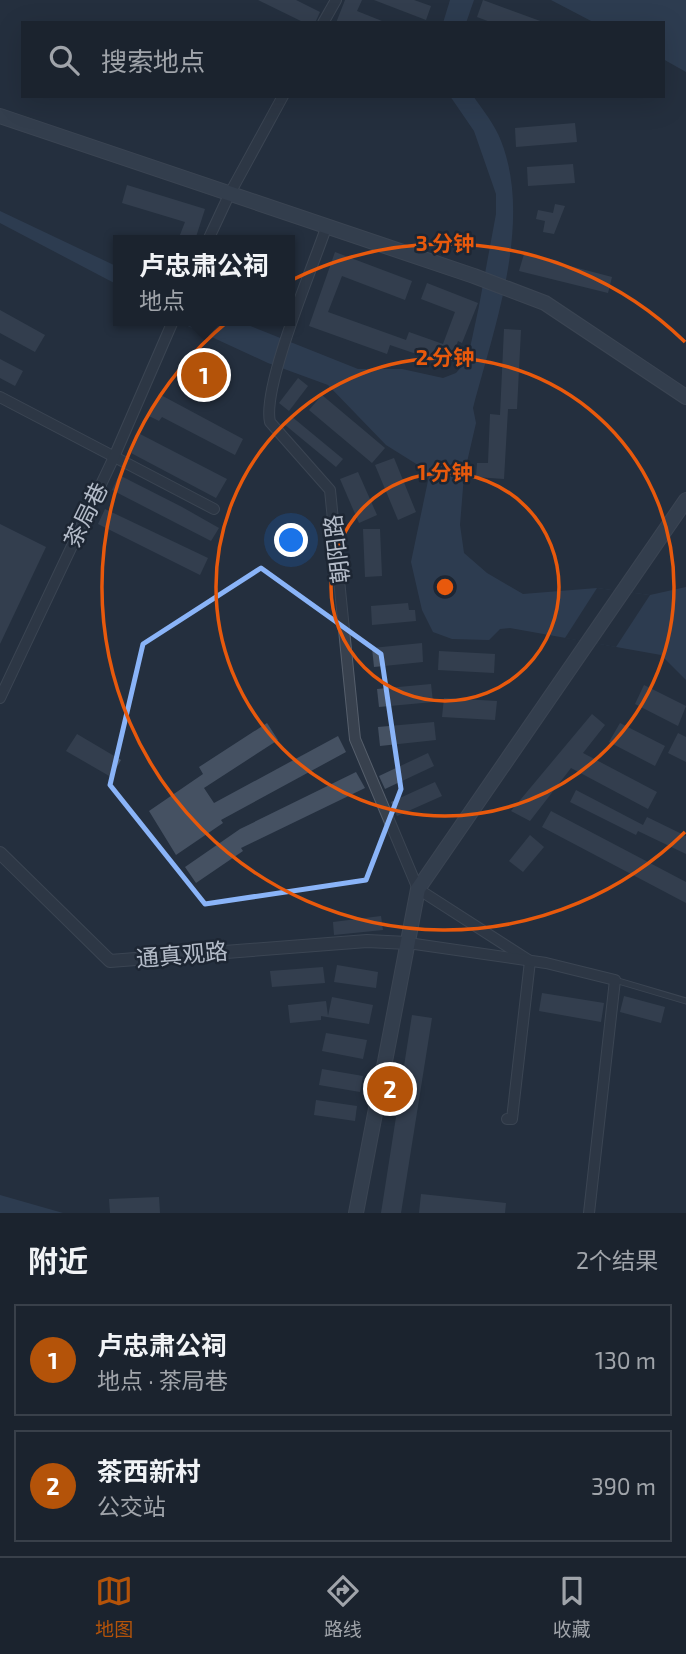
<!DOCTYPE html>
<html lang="zh">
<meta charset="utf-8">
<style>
body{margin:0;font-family:"Exo 2","Noto Sans SC",sans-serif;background:#242b36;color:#f1f3f6}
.you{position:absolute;left:292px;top:541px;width:24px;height:24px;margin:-18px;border:5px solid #fff;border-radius:50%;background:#1a73e8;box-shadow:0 0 0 10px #1a73e833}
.badge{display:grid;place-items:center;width:46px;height:46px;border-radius:50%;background:#b45309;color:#fff;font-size:23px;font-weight:700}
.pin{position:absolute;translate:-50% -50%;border:4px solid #fff;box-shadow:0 2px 7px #0006}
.popup{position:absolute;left:113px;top:235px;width:182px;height:91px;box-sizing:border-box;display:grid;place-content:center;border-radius:0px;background:#1b232e;filter:drop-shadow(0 2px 5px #0005);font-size:23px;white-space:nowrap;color:#a0a4aa}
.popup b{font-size:26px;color:#f1f3f6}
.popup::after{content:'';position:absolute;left:50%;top:100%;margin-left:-14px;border:14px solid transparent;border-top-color:#1b232e}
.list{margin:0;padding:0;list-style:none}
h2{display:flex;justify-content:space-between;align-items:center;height:91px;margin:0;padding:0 28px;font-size:30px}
h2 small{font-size:23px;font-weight:400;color:#a0a4aa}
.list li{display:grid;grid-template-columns:46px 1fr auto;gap:21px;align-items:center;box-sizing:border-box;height:112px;margin:0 14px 14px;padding:0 14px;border:2px solid #39404a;border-radius:0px}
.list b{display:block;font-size:26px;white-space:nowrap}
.list p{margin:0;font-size:23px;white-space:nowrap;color:#a0a4aa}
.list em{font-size:23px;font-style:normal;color:#a0a4aa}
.icon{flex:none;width:38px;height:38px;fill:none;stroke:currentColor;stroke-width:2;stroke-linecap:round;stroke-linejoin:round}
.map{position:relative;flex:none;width:686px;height:1213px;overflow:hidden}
.search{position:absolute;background:#1b232e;box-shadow:0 7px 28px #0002;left:21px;right:21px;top:21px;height:77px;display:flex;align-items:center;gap:18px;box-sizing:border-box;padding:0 24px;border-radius:0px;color:#a0a4aa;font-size:26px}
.sheet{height:343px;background:#1b232e}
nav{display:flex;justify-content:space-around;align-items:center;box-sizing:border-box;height:98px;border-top:2px solid #39404a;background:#1b232e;font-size:19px;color:#a0a4aa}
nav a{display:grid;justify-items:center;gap:4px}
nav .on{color:#b45309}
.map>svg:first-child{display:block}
.water{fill:#394c67}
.pier{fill:#242f3e}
.building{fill:#455162}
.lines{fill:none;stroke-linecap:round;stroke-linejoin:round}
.service-casing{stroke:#565f6c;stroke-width:7}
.minor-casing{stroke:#565f6c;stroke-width:12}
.tertiary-casing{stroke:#565f6c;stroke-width:14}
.secondary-casing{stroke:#565f6c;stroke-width:16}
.service{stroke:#38414e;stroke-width:5}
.minor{stroke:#38414e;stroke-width:10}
.tertiary{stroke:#38414e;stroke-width:12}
.secondary{stroke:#465061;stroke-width:14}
.marked{fill:none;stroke:#8ab4f8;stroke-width:5;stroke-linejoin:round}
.ring{fill:none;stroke:#e8590c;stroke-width:3.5}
.labels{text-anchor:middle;stroke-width:5;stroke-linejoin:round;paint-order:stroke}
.street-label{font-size:23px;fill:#b4bcc9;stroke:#1d2633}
.centre{fill:#e8590c;stroke:#1d2633;stroke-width:3.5}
.ring-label{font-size:21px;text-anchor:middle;font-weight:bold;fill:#e8590c;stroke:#1d2633;stroke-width:5;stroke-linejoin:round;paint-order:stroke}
</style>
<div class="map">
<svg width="686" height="1213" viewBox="0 0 686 1213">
<rect width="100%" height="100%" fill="#242f3e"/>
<!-- water -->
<g class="water">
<path d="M450 0H474L466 23H443Z"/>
<path d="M551 0H686V72L663 59V23H595Z"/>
<path d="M450 96H473C483 110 495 125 501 141 533 222 494 328 473 408L476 423 464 475 460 525 464 553 487 573 523 594 597 588 650 595 686 587V680L661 655 510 628 500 629 489 640 452 639 433 632 422 610 411 562 429 476 426 470 386 445 328 385 268 363 177 321H238L358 369H402L443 378 456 373 464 364 470 348 479 306 496 214V194L474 131Z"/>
<path d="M0 211 118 267V285L0 223Z"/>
<path d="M0 1195 63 1213H0Z"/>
</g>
<!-- pier -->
<path class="pier" d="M597 588 650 595 616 647 565 638Z"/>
<!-- building -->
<g class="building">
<path d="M258 0H296L320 12 315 23H305Z"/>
<path d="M345 0H362L357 11 387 23H336Z"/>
<path d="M374 0H414L431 6 426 20Z"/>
<path d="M483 0 543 22V23H493L477 17Z"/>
<path d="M575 123 577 142 516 147 515 128Z"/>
<path d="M573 164 575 183 528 186 527 167Z"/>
<path d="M127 185 205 209 195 240H178L185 222 122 203Z"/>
<path d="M555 204 565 206 554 234 543 232 545 221 536 219 538 210 553 213Z"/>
<path d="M335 252 412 281 405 300 342 276 328 312 406 340 409 332 443 344 455 312 421 299 427 283 478 303 462 343 458 341 449 365 390 345 387 354 309 326Z"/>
<path d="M524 254 612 277 608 293 519 271Z"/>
<path d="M0 310 45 335 35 352 0 333Z"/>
<path d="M504 329 521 330 517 409H508L504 479 476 477 477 463H488L490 414 500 415Z"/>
<path d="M0 359 23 371 15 386 0 378Z"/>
<path d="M298 378 308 386 289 411 279 403Z"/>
<path d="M159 394 243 439 235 455 162 417 159 421 149 416Z"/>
<path d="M322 395 385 448 372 463 309 410Z"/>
<path d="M291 416 343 459 336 467 284 424Z"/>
<path d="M140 434 227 479 216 498 131 453Z"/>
<path d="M394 458 416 512 398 520 375 465Z"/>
<path d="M358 472 377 515 359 523 340 479Z"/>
<path d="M119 475 182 507 219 528 211 541 112 490Z"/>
<path d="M105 509 208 558 200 575 98 524Z"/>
<path d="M0 524 46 547 0 644Z"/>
<path d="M363 529H380L382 576 365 577Z"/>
<path d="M408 603 409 610H415L416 621 372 625 371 606Z"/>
<path d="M422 643 423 662 374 667 372 648Z"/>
<path d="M439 651 495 654 494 673 438 670Z"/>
<path d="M431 684 433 702 379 707 377 689Z"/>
<path d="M644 685 686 706 678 726 635 704Z"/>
<path d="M444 698 497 701 495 720 442 717Z"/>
<path d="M592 714 605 725 583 753 657 792 648 809 571 768 530 821 511 811Z"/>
<path d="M434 722 436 740 380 746 378 727Z"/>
<path d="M267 723 278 740 204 788 214 803 338 736 346 752 221 820 223 823 176 855 149 811 203 774 199 767Z"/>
<path d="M620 723 665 746 655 766 609 742Z"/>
<path d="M678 733 686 737V762L668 753Z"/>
<path d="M77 734 121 760 111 777 66 751Z"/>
<path d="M428 753 434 766 385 789 379 776Z"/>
<path d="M356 772 365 788 241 848 243 851 196 883 185 867 240 829Z"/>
<path d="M435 782 442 796 397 816 391 802Z"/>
<path d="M576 790 643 825 647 817 686 836V854L638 831 636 835 570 802Z"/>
<path d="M551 811 686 882V903L542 827Z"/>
<path d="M530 835 544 847 523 872 509 861Z"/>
<path d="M381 916 383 930 334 935 333 922Z"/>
<path d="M337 965 378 972 376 988 334 982Z"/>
<path d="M323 967 325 983 272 987 270 971Z"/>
<path d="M542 993 604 1003 601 1022 539 1011Z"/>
<path d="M624 996 665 1007 661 1023 620 1012Z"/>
<path d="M332 997 373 1005 369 1024 321 1016V1020L290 1023 288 1005 326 1001 328 1016Z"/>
<path d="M412 1015 432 1018 401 1213H381Z"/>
<path d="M326 1033 367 1040 363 1059 322 1051Z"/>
<path d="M322 1069 363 1076 360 1092 319 1085Z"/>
<path d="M316 1100 357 1106 355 1121 314 1115Z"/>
<path d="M421 1194 506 1203 505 1213H419Z"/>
<path d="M159 1197 160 1213H110L109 1199Z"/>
</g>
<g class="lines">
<defs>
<path id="service" d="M615 980 686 1001"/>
<g id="minor">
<path d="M323 23 336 0"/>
<path d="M326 228C312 269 262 387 270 422L330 490 355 739 418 889 530 961 512 1119H507"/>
<path d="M208 240 229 195 283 96"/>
<path d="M0 397 214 509"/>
<path d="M0 698 114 457 173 321"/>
<path d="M408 943 546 963 615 980 589 1213"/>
</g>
<path id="tertiary" d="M0 853 110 961 367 941 408 943"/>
<g id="secondary">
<path d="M0 116 474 276 545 303 686 397"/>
<path d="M356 1213 418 889 686 500"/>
</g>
</defs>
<!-- service casing -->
<use href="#service" class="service-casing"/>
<!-- minor casing -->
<use href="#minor" class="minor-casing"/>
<!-- tertiary casing -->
<use href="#tertiary" class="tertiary-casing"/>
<!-- secondary casing -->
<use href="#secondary" class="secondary-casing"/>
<!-- service -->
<use href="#service" class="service"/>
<!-- minor -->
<use href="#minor" class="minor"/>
<!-- tertiary -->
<use href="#tertiary" class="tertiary"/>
<!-- secondary -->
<use href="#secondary" class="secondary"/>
</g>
<!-- marked area -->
<path d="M0 0H686V1213H0ZM261 568 381 654 401 789 366 880 205 904 110 785 143 644Z" fill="#242f3e" fill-opacity=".55" fill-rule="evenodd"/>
<path class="marked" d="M261 568 381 654 401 789 366 880 205 904 110 785 143 644Z"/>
<!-- distance rings -->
<g class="ring">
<circle cx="445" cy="587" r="114"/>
<circle cx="445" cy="587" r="229"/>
<path d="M685 832A343 343 0 1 1 685 342"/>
</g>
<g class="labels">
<!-- street labels -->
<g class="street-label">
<text transform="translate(86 515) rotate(-64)" y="8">茶局巷</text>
<text transform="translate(337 549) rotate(-97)" y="8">朝阳路</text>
<text transform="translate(182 955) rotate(-5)" y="8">通真观路</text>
</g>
</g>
<circle cx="445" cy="587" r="10" class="centre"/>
<g class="ring-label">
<text x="445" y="251">3 分钟</text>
<text x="445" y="365">2 分钟</text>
<text x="445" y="480">1 分钟</text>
</g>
</svg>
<div class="you"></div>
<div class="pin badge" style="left:204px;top:375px">1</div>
<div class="popup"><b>卢忠肃公祠</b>地点</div>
<div class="pin badge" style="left:390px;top:1089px">2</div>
<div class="search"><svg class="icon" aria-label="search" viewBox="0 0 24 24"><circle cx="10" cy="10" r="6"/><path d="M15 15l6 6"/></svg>搜索地点</div>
</div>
<section class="sheet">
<h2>附近<small>2个结果</small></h2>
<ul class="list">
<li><span class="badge">1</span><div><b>卢忠肃公祠</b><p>地点 · 茶局巷</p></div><em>130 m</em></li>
<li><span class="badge">2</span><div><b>茶西新村</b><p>公交站</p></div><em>390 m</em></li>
</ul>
</section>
<nav>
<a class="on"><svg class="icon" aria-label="map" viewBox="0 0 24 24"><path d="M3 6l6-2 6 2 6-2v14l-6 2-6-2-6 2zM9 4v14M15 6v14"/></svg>地图</a>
<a><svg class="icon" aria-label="directions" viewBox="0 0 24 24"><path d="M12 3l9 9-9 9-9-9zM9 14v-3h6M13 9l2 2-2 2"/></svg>路线</a>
<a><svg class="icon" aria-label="saved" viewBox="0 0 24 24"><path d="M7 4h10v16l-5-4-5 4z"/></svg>收藏</a>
</nav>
